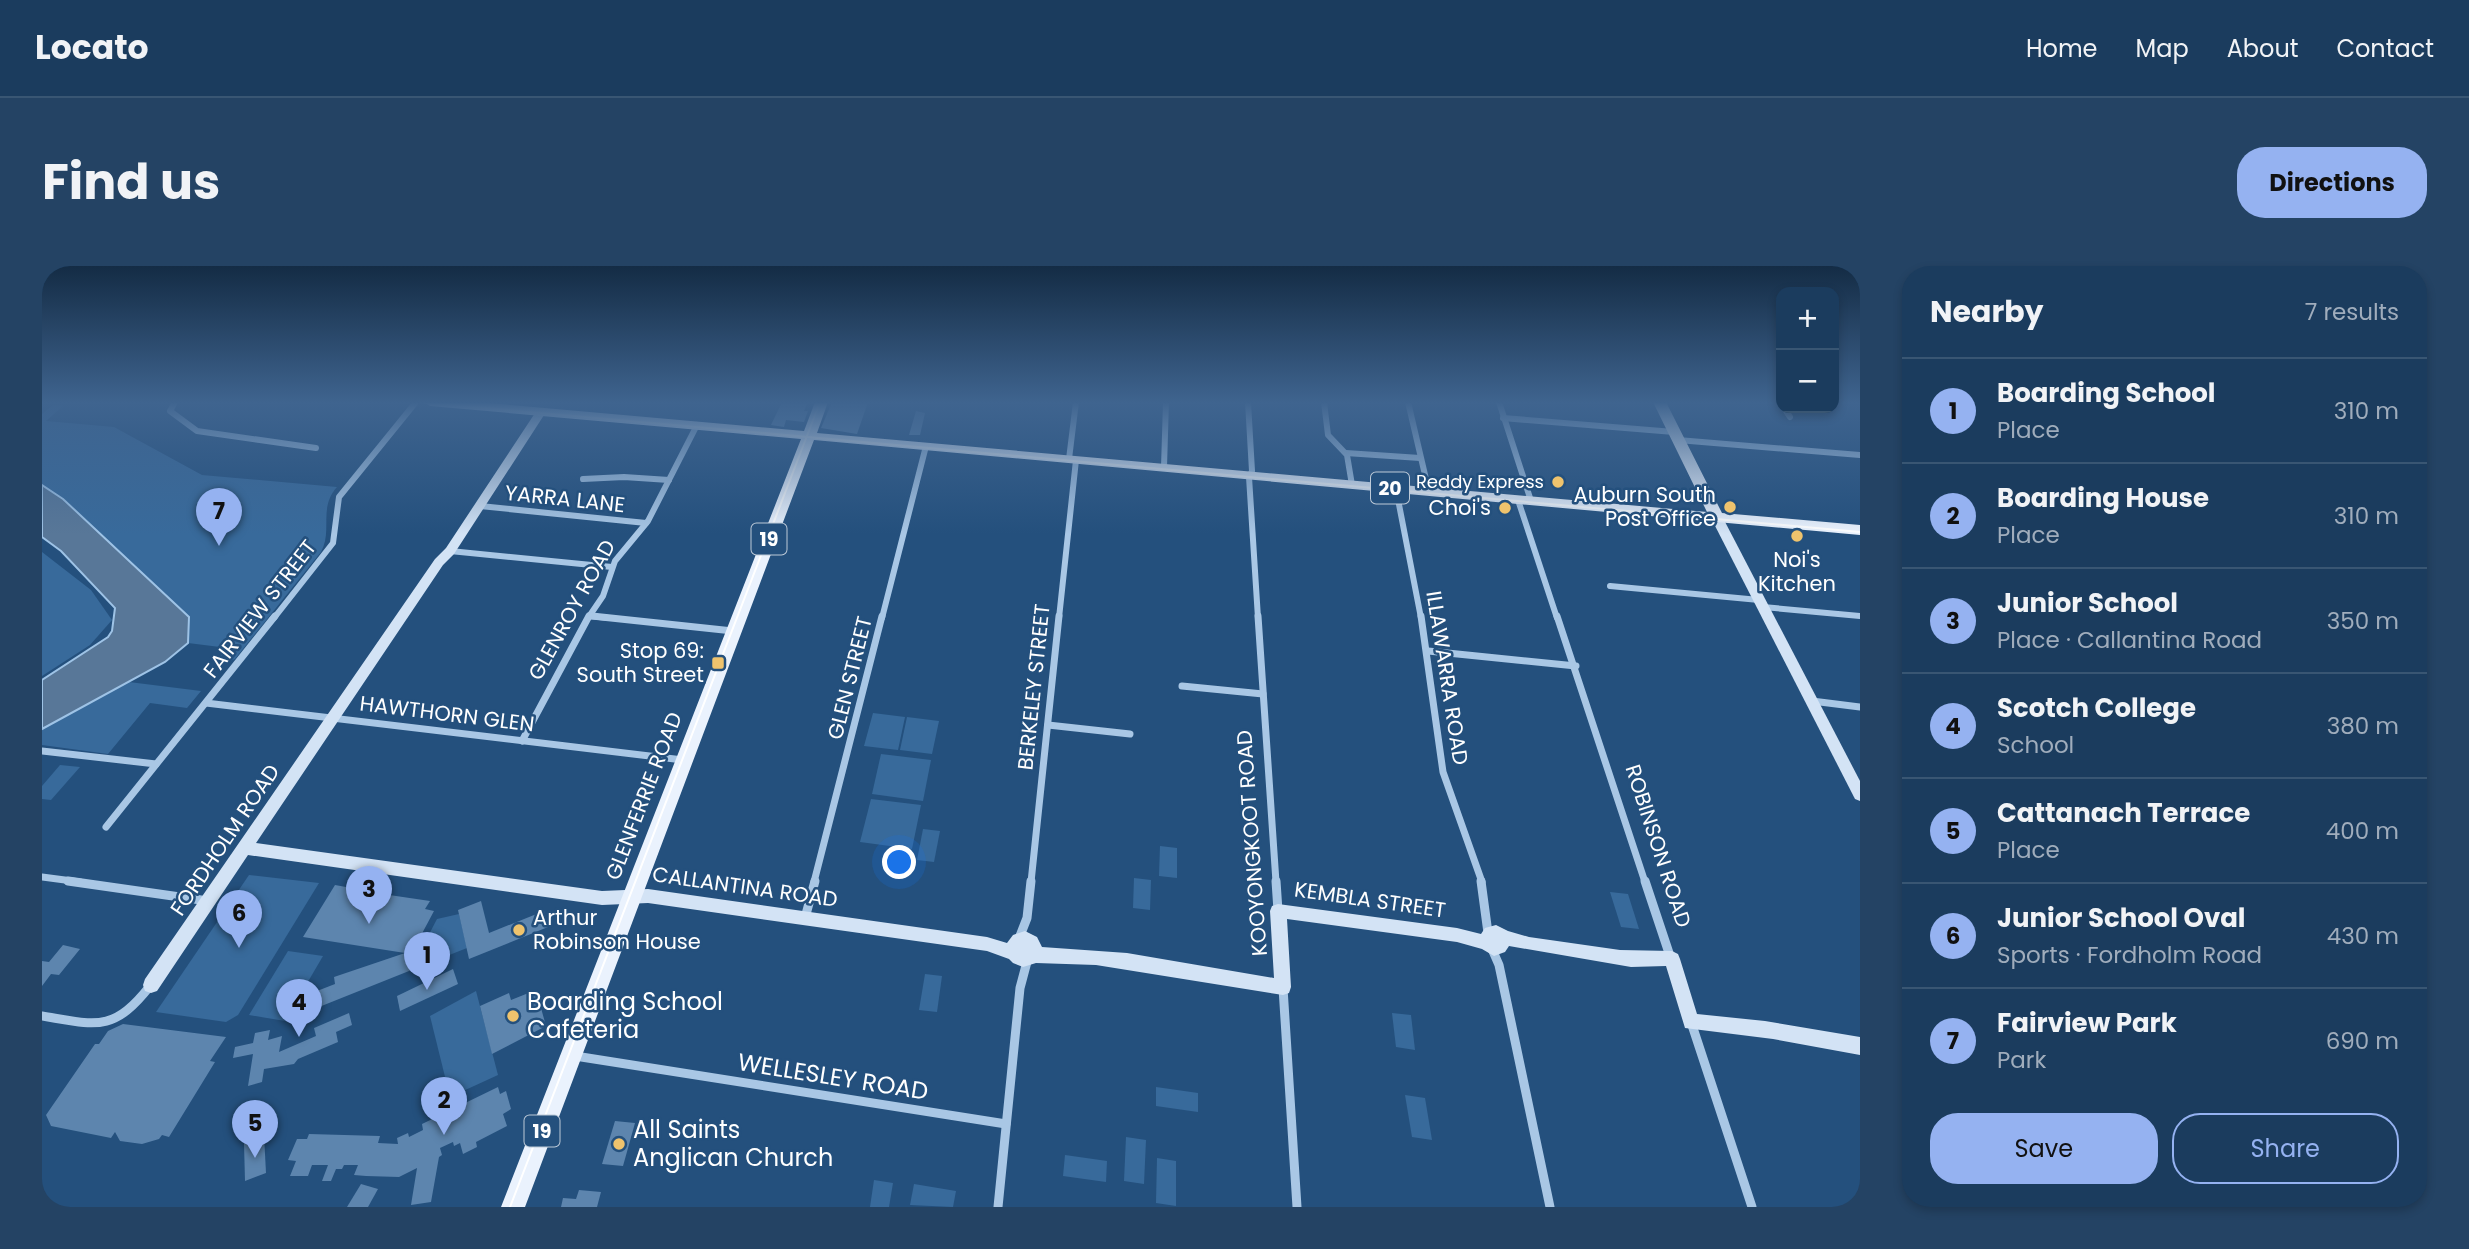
<!DOCTYPE html>
<meta charset="utf-8">
<style>
body{margin:0;font-family:Poppins,sans-serif;background:#244364;color:#f1f3f6}
.controls{position:absolute;right:21px;top:21px;display:grid;overflow:hidden;border-radius:14px;box-shadow:0 4px 10px #0003}
.controls button{width:63px;height:63px;display:grid;place-items:center;padding:0;border:0;border-bottom:2px solid #395673;background:#1b3c5e;color:#f1f3f6;font:35px sans-serif}
.you{position:absolute;left:858px;top:597px;width:24px;height:24px;margin:-18px;border:5px solid #fff;border-radius:50%;background:#1a73e8;box-shadow:0 0 0 10px #1a73e833}
.badge{display:grid;place-items:center;width:46px;height:46px;border-radius:50%;background:#95b2f1;color:#111;font-size:23px;font-weight:700}
.pin{position:absolute;translate:-50% -58px;filter:drop-shadow(0 2px 4px #0008)}
.pin::after{content:'';position:absolute;top:37px;width:24px;height:21px;background:inherit;clip-path:polygon(0 0,100% 0,50% 100%)}
.list{margin:0;padding:0;list-style:none}
h2{display:flex;justify-content:space-between;align-items:center;height:91px;margin:0;padding:0 28px;font-size:30px}
h2 small{font-size:23px;font-weight:400;color:#a0adbc}
.list li{display:grid;grid-template-columns:46px 1fr auto;gap:21px;align-items:center;box-sizing:border-box;height:105px;padding:0 28px;border-top:2px solid #395673}
.list b{display:block;font-size:26px;white-space:nowrap}
.list p{margin:0;font-size:23px;white-space:nowrap;color:#a0adbc}
.list em{font-size:23px;font-style:normal;color:#a0adbc}
.actions{display:flex;gap:14px;padding:21px 28px}
.actions a{flex:1;padding:16px 0;border:2px solid #95b2f1;border-radius:28px;text-align:center;font-size:24px;color:#95b2f1}
.actions .main{background:#95b2f1;color:#111}
.map{position:relative;flex:none;width:1818px;height:941px;overflow:hidden;border-radius:28px}
header{display:flex;align-items:center;gap:42px;box-sizing:border-box;height:98px;padding:0 35px;background:#1b3c5e;border-bottom:2px solid #395673}
header strong{font-size:33px}
nav{display:flex;gap:38px;margin-inline-start:auto;font-size:24px}
.intro{display:flex;align-items:center;justify-content:space-between;box-sizing:border-box;height:168px;padding:0 42px}
h1{margin:0;font-size:49px}
.button{padding:18px 32px;border-radius:28px;background:#95b2f1;color:#111;font-size:24px;font-weight:700}
main{display:flex;gap:42px;padding:0 42px}
aside{flex:1;background:#1b3c5e;border-radius:28px;box-shadow:0 4px 10px #0003}
.map>svg:first-child{display:block}
.green{fill:#386a9b}
.water{fill:#587798;stroke:#9ec3e6;stroke-width:2}
.building{fill:#5d85ae}
.lines{fill:none;stroke-linecap:round;stroke-linejoin:round}
.street-far2{stroke:#a9c7e5;stroke-width:6}
.street-far1{stroke:#a9c7e5;stroke-width:7}
.street{stroke:#a9c7e5;stroke-width:9}
.secondary{fill:#d3e3f5;fill-rule:evenodd}
.primary{fill:#eaf2fd;fill-rule:evenodd}
.tram{stroke:#fff;stroke-width:2}
.poi-dot{fill:#efc36d;stroke:#24507d;stroke-width:2.5}
.labels{text-anchor:middle;stroke-width:5;stroke-linejoin:round;paint-order:stroke}
.far-poi-label{font-size:18px;fill:#fff;stroke:#24507d;text-anchor:end}
.shield{fill:#24507d;stroke:#bdcad8;stroke-width:2}
.shield-label{font-size:19px;font-weight:bold;fill:#fff}
.poi-label{font-size:21px;fill:#fff;stroke:#24507d;text-anchor:end}
.street-label{font-size:21px;fill:#fff;stroke:#24507d}
.near-poi-label{font-size:24px;fill:#fff;stroke:#24507d;text-anchor:start}
.near-street-label{font-size:24px;fill:#fff;stroke:#24507d}
</style>
<header>
<strong>Locato</strong>
<nav><a>Home</a><a>Map</a><a>About</a><a>Contact</a></nav>
</header>
<div class="intro"><h1>Find us</h1><a class="button">Directions</a></div>
<main>
<div class="map">
<svg width="1818" height="941" viewBox="0 0 1818 941">
<rect width="100%" height="100%" fill="#24507d"/>
<!-- green -->
<g class="green">
<path d="M11 139 21 140 4 155 72 161 160 209 295 221C276 242 291 264 279 286L193 393 180 399 178 381 146 377 147 351 21 234 0 219V148Z"/>
<path d="M0 286 49 324 70 354 48 379 0 410Z"/>
<path d="M87 416 159 425 145 442 108 437 66 488 0 479V463Z"/>
<path d="M831 447 863 451 856 484 822 480Z"/>
<path d="M865 451 897 455 890 488 858 484Z"/>
<path d="M839 488 889 494 881 535 830 528Z"/>
<path d="M18 499 38 501 9 534 0 533V520Z"/>
<path d="M829 533 879 539 870 583 818 576Z"/>
<path d="M881 563 898 565 892 596 875 594Z"/>
<path d="M1118 580 1135 582V612L1117 610Z"/>
<path d="M207 609 277 617 196 749 184 756 114 746Z"/>
<path d="M1092 612 1109 614 1108 644 1091 642Z"/>
<path d="M1568 626 1586 628 1597 663 1579 661Z"/>
<path d="M417 648 425 682 372 703 370 693 383 676 395 653Z"/>
<path d="M246 685 281 690 243 755 207 749Z"/>
<path d="M883 708 900 710 895 746 877 744Z"/>
<path d="M434 725 456 809 408 831 388 750Z"/>
<path d="M1350 747 1369 749 1373 784 1354 781Z"/>
<path d="M1114 821 1156 827V846L1114 840Z"/>
<path d="M1363 829 1383 832 1390 874 1370 871Z"/>
<path d="M1084 871 1104 874 1102 918 1082 915Z"/>
<path d="M1023 889 1065 895 1064 916 1021 910Z"/>
<path d="M1115 892 1134 895V940L1114 937Z"/>
<path d="M832 914 851 917 847 941H828Z"/>
<path d="M872 918 914 925 911 941 868 939Z"/>
</g>
<!-- water -->
<path class="water" d="M0 219 21 233 147 351 146 377 123 396 0 463V414L66 371 70 365 73 342 19 285 0 271Z"/>
<!-- building -->
<g class="building">
<path d="M740 136 765 138 762 145H766L762 156 744 154 742 161 729 159Z"/>
<path d="M790 136H826L815 168 779 162Z"/>
<path d="M874 145 883 147 878 169H867Z"/>
<path d="M306 617 319 619 317 622 329 623 327 626 388 635 383 643 392 645 376 675 367 674 372 703 277 741 275 725 293 718 292 711 363 687 261 671 293 619 304 621Z"/>
<path d="M439 635 447 667 502 645 506 661 427 693 416 644Z"/>
<path d="M21 679 38 683 17 709 9 708 0 720V695L7 696Z"/>
<path d="M411 703 416 718 358 745 355 730Z"/>
<path d="M494 724 504 760 450 788 438 740 467 727 469 734Z"/>
<path d="M307 747 310 759 294 766 296 776 256 793 252 798 222 803 220 816 206 820 211 788 191 792 193 781 211 777 213 767 228 764 226 774 240 770 237 786 274 770 272 762Z"/>
<path d="M81 758 184 771 168 795 173 796 127 871 120 869 117 873 100 878 78 875 73 866 69 872 9 860 4 849 53 778H57L66 765Z"/>
<path d="M456 821 458 828 464 825 469 843 461 848 465 860 434 876 435 881 421 888 418 877 412 880 411 876 398 882 400 889 397 891 389 936 369 939 375 902 357 911 324 910 312 909 316 899H302L300 903H294L289 915H280L286 899H270L266 910H248L254 895 246 894 255 873H265L267 868 338 870 336 877 356 878 355 872 366 867 367 871 381 864 380 858Z"/>
<path d="M573 855 593 857 581 900 560 898Z"/>
<path d="M222 869 224 907 203 915 202 877Z"/>
<path d="M319 918 336 923 326 941H305Z"/>
<path d="M537 924 559 926 555 941H519L521 932 534 933Z"/>
</g>
<g class="lines">
<!-- street-far2 -->
<g class="street-far2">
<path d="M133 136 128 145 155 165 274 182"/>
<path d="M1206 136 1210 205 1207 211 1216 352"/>
<path d="M1282 136 1286 169 1305 189 1310 219"/>
<path d="M1366 136 1387 226"/>
<path d="M1457 136 1489 235"/>
<path d="M1742 142 1748 151"/>
<path d="M1461 152 1632 166"/>
<path d="M1636 174 1818 189"/>
<path d="M1304 187 1378 192"/>
<path d="M1027 193 1034 136"/>
<path d="M1122 201 1124 136"/>
<path d="M541 213 582 211 627 214"/>
<path d="M1354 223 1379 352"/>
<path d="M1476 234 1515 352"/>
<path d="M438 240 604 257"/>
<path d="M408 285 570 301"/>
<path d="M1568 320 1717 334"/>
<path d="M1721 341 1818 350"/>
<path d="M547 350 567 352"/>
<path d="M232 352 291 277 297 231 374 136"/>
<path d="M546 352 561 330 573 295 606 255 655 159"/>
<path d="M840 352 884 180"/>
<path d="M1017 352 1034 194"/>
</g>
<!-- street-far1 -->
<g class="street-far1">
<path d="M550 350 691 365"/>
<path d="M1216 350 1234 616"/>
<path d="M1379 350 1401 506 1440 616"/>
<path d="M1515 350 1603 616"/>
<path d="M1386 385 1534 400"/>
<path d="M1140 420 1221 428"/>
<path d="M1770 435 1818 441"/>
<path d="M164 437 641 494"/>
<path d="M1006 459 1088 468"/>
<path d="M480 475 547 350"/>
<path d="M0 485 114 498"/>
<path d="M64 561 233 350"/>
<path d="M0 611 38 616"/>
<path d="M772 616 840 350"/>
<path d="M989 616 1017 350"/>
</g>
<!-- street -->
<g class="street">
<path d="M26 615 166 635"/>
<path d="M1234 615 1236 645"/>
<path d="M1439 615 1446 667"/>
<path d="M1603 615 1629 693"/>
<path d="M763 652 773 615"/>
<path d="M976 675 985 652 989 615"/>
<path d="M1450 683 1457 699 1508 941"/>
<path d="M1241 722 1255 941"/>
<path d="M0 750C54 759 71 767 108 720"/>
<path d="M1649 756 1710 941"/>
<path d="M533 790 964 858"/>
<path d="M956 941 978 722 986 692"/>
</g>
<!-- secondary -->
<g class="secondary">
<path d="M499 143 504 146 412 288 401 299 214 577 560 625 606 623 945 671 965 677 971 669 983 665 995 671 1000 681 1085 687 1232 712 1228 645 1230 640 1236 638 1415 662 1439 668 1443 662 1454 659 1466 665 1487 671 1578 684 1630 685 1636 688 1638 693 1655 748 1723 755 1818 771V789L1731 773 1643 762 1624 700 1589 701 1467 680 1463 686 1452 690 1440 683 1415 676 1245 653 1249 721 1247 727 1241 729 1054 699 994 697 981 701 971 697 967 693 945 685 606 637 560 639 206 589 115 725 109 727 103 725 101 719 103 713 393 293 404 282 495 144Z"/>
<path d="M1675 248 1681 252 1818 515V535L1813 533 1669 252Z"/>
</g>
<!-- primary -->
<path class="primary" d="M382 136H436L762 165 773 136H786L775 167 1665 246 1611 136H1624L1680 247 1818 259V269L772 174 483 941H459L759 173 388 140Z"/>
<!-- tram -->
<g class="tram">
<path d="M378 136 1818 266"/>
<path d="M468 941 778 136"/>
</g>
</g>
<!-- sky -->
<linearGradient id="sky" x2="0" y2="1"><stop stop-color="#142c45"/><stop offset="0.51" stop-color="#3f648f"/><stop offset="1" stop-color="#3f648f" stop-opacity="0"/></linearGradient>
<rect width="1818" height="268" fill="url(#sky)"/>
<!-- markers -->
<g class="poi-dot">
<circle cx="1516" cy="216" r="7"/>
<circle cx="1688" cy="241" r="7"/>
<circle cx="1463" cy="242" r="7"/>
<circle cx="1755" cy="270" r="7"/>
<rect x="669" y="390" width="14" height="14" rx="3.5"/>
<circle cx="477" cy="664" r="7"/>
<circle cx="471" cy="750" r="7"/>
<circle cx="577" cy="878" r="7"/>
</g>
<g class="labels">
<!-- far-poi labels -->
<g class="far-poi-label">
<text x="1502" y="222">Reddy Express</text>
</g>
<!-- shield labels -->
<g class="shield">
<rect x="1329" y="206.5" width="38" height="31" rx="5"/>
<rect x="709.5" y="257.5" width="35" height="31" rx="5"/>
<rect x="482.5" y="849.5" width="35" height="31" rx="5"/>
</g>
<g class="shield-label">
<text x="1348" y="229">20</text>
<text x="727" y="280">19</text>
<text x="500" y="872">19</text>
</g>
<!-- poi labels -->
<g class="poi-label">
<text x="1674" y="236">Auburn South<tspan x="1674" dy="24">Post Office</tspan></text>
<text x="1449" y="249">Choi's</text>
<text x="1755" y="301" text-anchor="middle">Noi's<tspan x="1755" dy="24">Kitchen</tspan></text>
<text x="662" y="392">Stop 69:<tspan x="662" dy="24">South Street</tspan></text>
<text x="491" y="659" text-anchor="start">Arthur<tspan x="491" dy="24">Robinson House</tspan></text>
</g>
<!-- street labels -->
<g class="street-label">
<text transform="translate(523 233) rotate(6)" y="7">YARRA LANE</text>
<text transform="translate(218 343) rotate(-52)" y="7">FAIRVIEW STREET</text>
<text transform="translate(530 344) rotate(-61)" y="7">GLENROY ROAD</text>
<text transform="translate(808 412) rotate(-76)" y="7">GLEN STREET</text>
<text transform="translate(1405 412) rotate(81)" y="7">ILLAWARRA ROAD</text>
<text transform="translate(992 421) rotate(-84)" y="7">BERKELEY STREET</text>
<text transform="translate(405 448) rotate(7)" y="7">HAWTHORN GLEN</text>
<text transform="translate(602 530) rotate(-69)" y="7">GLENFERRIE ROAD</text>
<text transform="translate(183 574) rotate(-56)" y="7">FORDHOLM ROAD</text>
<text transform="translate(1210 577) rotate(-94)" y="7">KOOYONGKOOT ROAD</text>
<text transform="translate(1616 580) rotate(72)" y="7">ROBINSON ROAD</text>
<text transform="translate(703 621) rotate(8)" y="7">CALLANTINA ROAD</text>
<text transform="translate(1328 634) rotate(8)" y="7">KEMBLA STREET</text>
</g>
<!-- near-poi labels -->
<g class="near-poi-label">
<text x="485" y="744">Boarding School<tspan x="485" dy="28">Cafeteria</tspan></text>
<text x="591" y="872">All Saints<tspan x="591" dy="28">Anglican Church</tspan></text>
</g>
<!-- near-street labels -->
<g class="near-street-label">
<text transform="translate(791 811) rotate(9)" y="8">WELLESLEY ROAD</text>
</g>
</g>
</svg>
<div class="controls">
<button>+</button>
<button>−</button>
</div>
<div class="you"></div>
<div class="pin badge" style="left:385px;top:724px">1</div>
<div class="pin badge" style="left:402px;top:869px">2</div>
<div class="pin badge" style="left:327px;top:658px">3</div>
<div class="pin badge" style="left:257px;top:771px">4</div>
<div class="pin badge" style="left:213px;top:892px">5</div>
<div class="pin badge" style="left:197px;top:682px">6</div>
<div class="pin badge" style="left:177px;top:280px">7</div>
</div>
<aside>
<h2>Nearby<small>7 results</small></h2>
<ul class="list">
<li><span class="badge">1</span><div><b>Boarding School</b><p>Place</p></div><em>310 m</em></li>
<li><span class="badge">2</span><div><b>Boarding House</b><p>Place</p></div><em>310 m</em></li>
<li><span class="badge">3</span><div><b>Junior School</b><p>Place · Callantina Road</p></div><em>350 m</em></li>
<li><span class="badge">4</span><div><b>Scotch College</b><p>School</p></div><em>380 m</em></li>
<li><span class="badge">5</span><div><b>Cattanach Terrace</b><p>Place</p></div><em>400 m</em></li>
<li><span class="badge">6</span><div><b>Junior School Oval</b><p>Sports · Fordholm Road</p></div><em>430 m</em></li>
<li><span class="badge">7</span><div><b>Fairview Park</b><p>Park</p></div><em>690 m</em></li>
</ul>
<div class="actions"><a class="main">Save</a><a>Share</a></div>
</aside>
</main>
